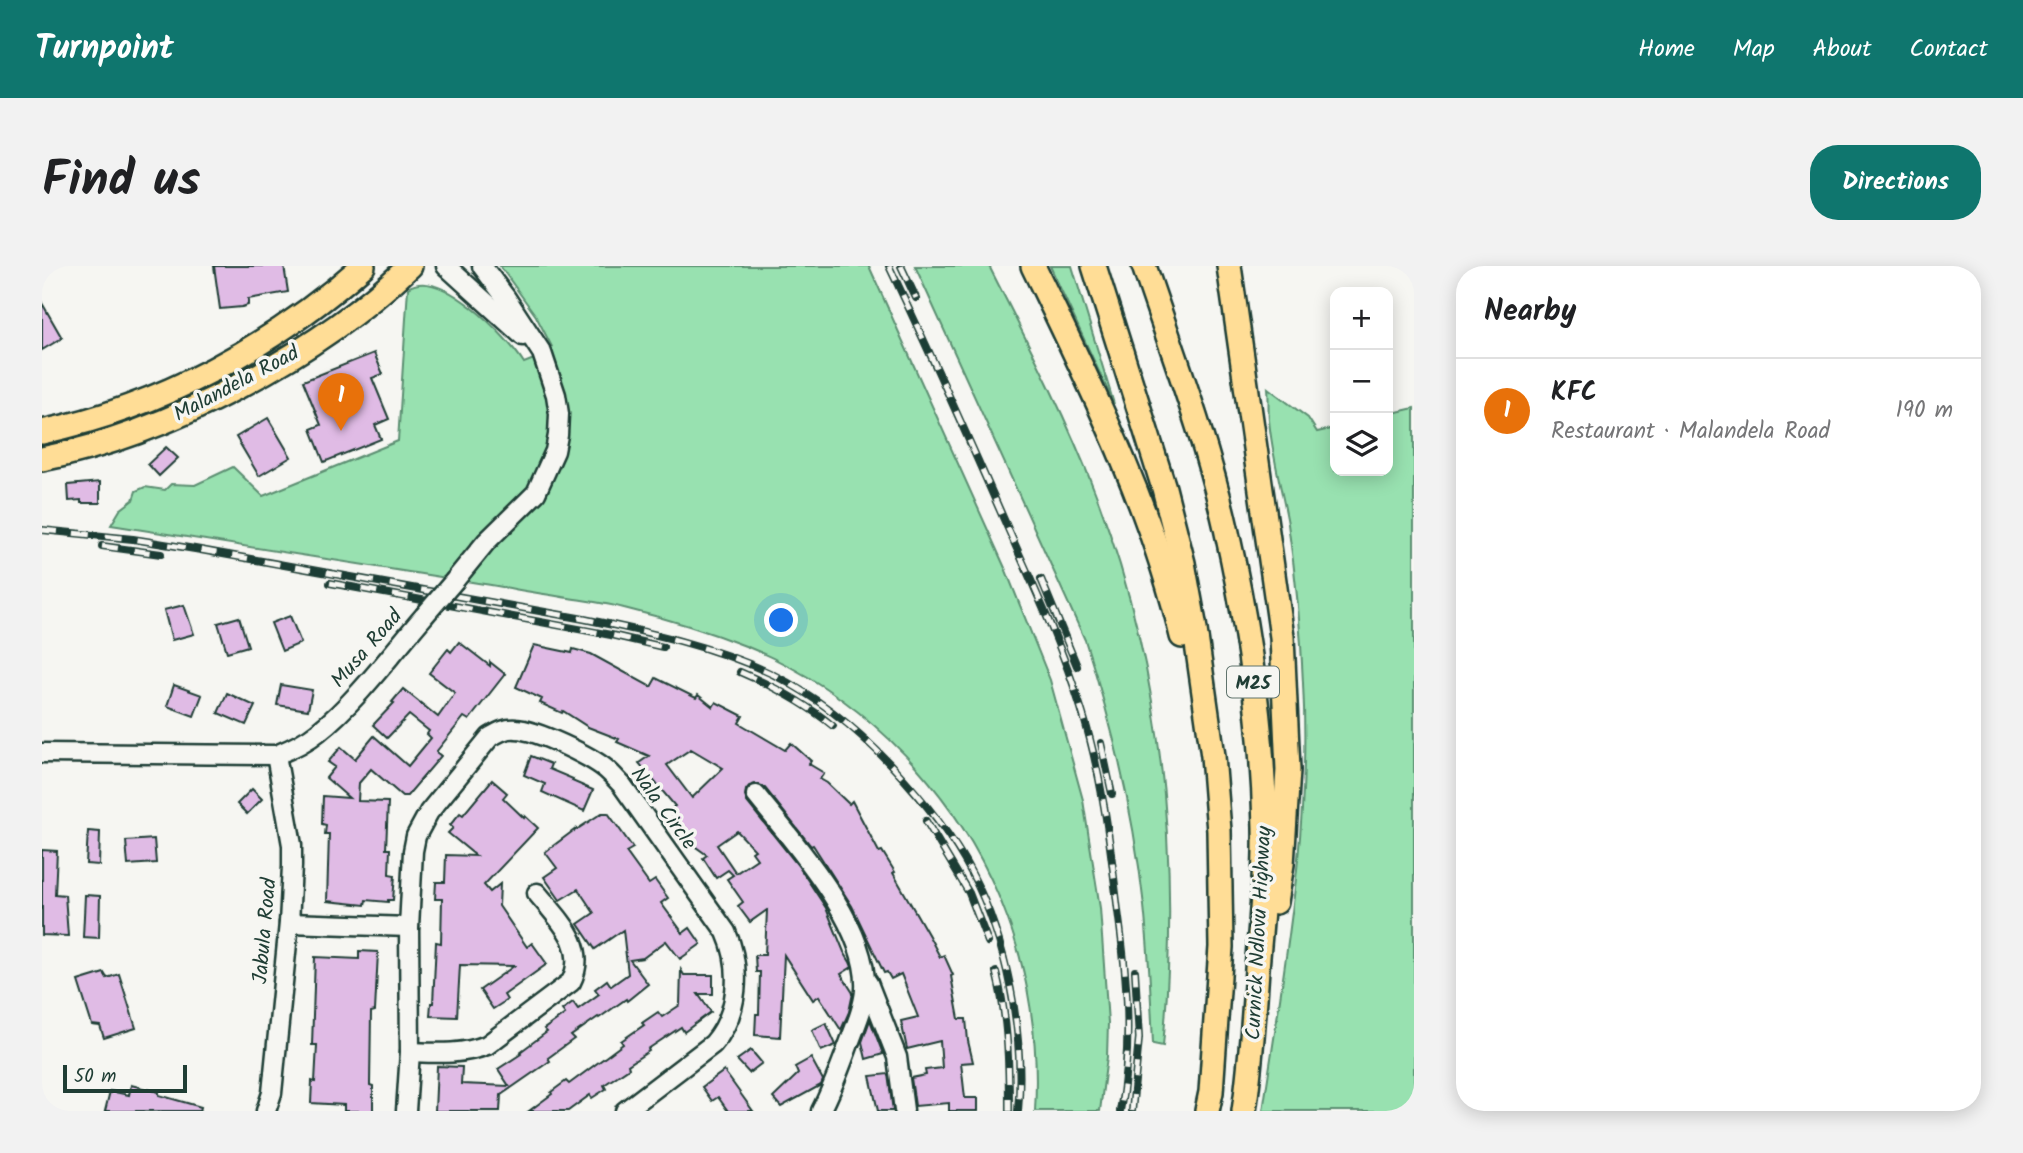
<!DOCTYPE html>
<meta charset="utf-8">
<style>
body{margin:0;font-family:Kalam,sans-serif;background:#f2f2f2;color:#202124}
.controls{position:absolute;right:21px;top:21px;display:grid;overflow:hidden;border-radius:14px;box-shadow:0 4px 18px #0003}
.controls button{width:63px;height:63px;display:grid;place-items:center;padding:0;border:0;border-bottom:2px solid #e0e0e0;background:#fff;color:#202124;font:35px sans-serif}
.scale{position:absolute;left:21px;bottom:18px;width:124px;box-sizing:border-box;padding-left:7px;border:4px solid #1f3d34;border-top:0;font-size:19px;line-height:24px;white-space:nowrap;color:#1f3d34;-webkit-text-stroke:5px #f6f6f2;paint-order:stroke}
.you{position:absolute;left:740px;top:355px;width:24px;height:24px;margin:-18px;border:5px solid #fff;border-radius:50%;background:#1a73e8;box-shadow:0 0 0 10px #1a73e833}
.badge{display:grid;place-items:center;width:46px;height:46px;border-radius:50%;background:#0f766e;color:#fff;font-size:23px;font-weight:700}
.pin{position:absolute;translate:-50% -58px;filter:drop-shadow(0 2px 4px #0008)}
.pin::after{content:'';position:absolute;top:37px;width:24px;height:21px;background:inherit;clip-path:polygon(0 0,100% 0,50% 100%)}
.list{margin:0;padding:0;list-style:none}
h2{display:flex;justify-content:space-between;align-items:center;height:91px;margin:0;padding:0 28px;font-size:30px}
h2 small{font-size:23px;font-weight:400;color:#757577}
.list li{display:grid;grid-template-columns:46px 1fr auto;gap:21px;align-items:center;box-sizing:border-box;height:105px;padding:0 28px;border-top:2px solid #e0e0e0}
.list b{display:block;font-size:26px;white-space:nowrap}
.list p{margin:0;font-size:23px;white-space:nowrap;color:#757577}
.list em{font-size:23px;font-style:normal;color:#757577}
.icon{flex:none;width:38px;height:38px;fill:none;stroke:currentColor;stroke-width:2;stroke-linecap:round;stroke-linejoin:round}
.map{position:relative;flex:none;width:1372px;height:845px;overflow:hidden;border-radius:28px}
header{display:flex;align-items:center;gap:42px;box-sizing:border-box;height:98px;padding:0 35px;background:#0f766e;color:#fff}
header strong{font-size:33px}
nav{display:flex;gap:38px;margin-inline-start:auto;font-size:24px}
.intro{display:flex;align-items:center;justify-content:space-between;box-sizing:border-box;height:168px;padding:0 42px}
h1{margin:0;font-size:49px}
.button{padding:18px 32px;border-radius:28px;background:#0f766e;color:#fff;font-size:24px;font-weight:700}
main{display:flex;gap:42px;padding:0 42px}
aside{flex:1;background:#fff;border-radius:28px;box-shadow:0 4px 18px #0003}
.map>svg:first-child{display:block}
.green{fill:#98e1b0;stroke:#5c8f72;stroke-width:2}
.building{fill:#e0bbe5;stroke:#1f3d34;stroke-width:2;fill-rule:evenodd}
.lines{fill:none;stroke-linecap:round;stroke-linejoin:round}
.minor-casing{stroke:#1f3d34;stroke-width:23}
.major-casing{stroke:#1f3d34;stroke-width:28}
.minor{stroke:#f6f6f2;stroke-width:18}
.major{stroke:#ffdd96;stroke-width:23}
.rail-casing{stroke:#1f3d34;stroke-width:8}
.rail{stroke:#f6f6f2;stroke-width:5;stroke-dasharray:16;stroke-linecap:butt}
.minor-bridge-casing{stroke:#1f3d34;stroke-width:23;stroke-linecap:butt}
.minor-bridge{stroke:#f6f6f2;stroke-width:18}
.labels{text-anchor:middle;stroke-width:7;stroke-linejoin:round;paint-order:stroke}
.shield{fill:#f6f6f2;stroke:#60746d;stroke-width:2}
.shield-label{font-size:19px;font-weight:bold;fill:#1f3d34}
.street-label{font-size:21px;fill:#1f3d34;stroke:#f6f6f2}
</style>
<header>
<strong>Turnpoint</strong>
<nav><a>Home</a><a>Map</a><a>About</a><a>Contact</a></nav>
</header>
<div class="intro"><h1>Find us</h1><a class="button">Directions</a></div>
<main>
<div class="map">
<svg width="1372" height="845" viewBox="0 0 1372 845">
<rect width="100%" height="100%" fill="#f6f6f2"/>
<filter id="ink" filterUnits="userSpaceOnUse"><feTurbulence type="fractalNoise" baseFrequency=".0143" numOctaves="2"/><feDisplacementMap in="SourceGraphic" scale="14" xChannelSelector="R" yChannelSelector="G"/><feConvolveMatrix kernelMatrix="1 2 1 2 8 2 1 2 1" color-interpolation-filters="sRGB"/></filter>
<g filter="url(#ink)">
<!-- green -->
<g class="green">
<path d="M458 0H827L963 302 1008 414 1041 534 1058 642 1066 757 1065 791 1058 845H993C998 764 983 683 948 611 899 509 811 424 706 381 666 365 623 352 582 342 564 337 545 335 527 332 489 326 450 319 411 313 297 294 183 276 69 259L78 244 91 234 94 225 103 221 123 224 129 218 153 219 191 201 221 230 356 175 366 22C398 0 466 71 482 97L492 93 510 81 494 50Z"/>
<path d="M873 0H947C985 75 1023 148 1053 226 1121 403 1138 593 1121 780L1111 778C1109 732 1107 686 1102 640 1092 549 1071 460 1043 374Z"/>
<path d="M1008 0H1030L1072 138Z"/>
<path d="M1226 122 1266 152 1275 166 1293 162V205H1346V148L1372 142V841L1365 845H1221C1242 703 1269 561 1261 417 1259 364 1254 311 1246 258 1240 224 1230 189 1227 154 1226 143 1227 132 1226 122Z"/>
</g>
<!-- building -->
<g class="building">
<path d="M172 0H242L246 26 206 33V39L200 41 178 43Z"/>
<path d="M0 37 20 72 0 84Z"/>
<path d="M332 87 341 108 330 112 347 153 333 159 339 173 282 196 269 163 279 159 261 115Z"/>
<path d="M226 152 249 191 217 210 194 171Z"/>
<path d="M124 181 136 192 117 210 106 198Z"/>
<path d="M58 216V237H39V234L27 235 26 219Z"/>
<path d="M142 339 152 368 130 374 122 344Z"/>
<path d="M248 350 259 377 240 385 229 357Z"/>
<path d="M197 351 206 380 185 386 176 357Z"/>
<path d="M417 376 448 400V396L463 408 427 454 422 451 394 486 399 490 365 530H360L329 503 317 517 316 535 346 536 344 583H348L347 608 353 609 351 634H346V636L324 634 323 639 285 635 287 568H283L284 559 280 558 281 530 307 532 284 512 293 501 286 496 299 481 313 493 332 470 366 500 389 472 385 468 387 465 367 449 345 472 331 459 352 437 350 436 361 423 396 451 413 427 387 407 406 383 409 386Z"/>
<path d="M492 379 530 387 531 383 549 388 609 421 614 412 654 432 656 429 671 441 674 436 701 450 697 457 743 484 749 477 769 495 767 498 782 507 778 513 785 517 807 538 810 535 837 586 840 585 853 606 851 607 887 670 898 691 902 689 911 709 909 710 917 753H924L926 775 931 796 919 797 923 832H936V845H907V837L873 840 869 812 884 809 883 804 900 802 898 775 865 783 859 755 876 751 859 708 849 713 845 706 842 707 810 640 771 579 769 580 723 522 713 518 707 520 704 524 703 530 705 536 757 601 784 642 802 686 808 696 810 701 799 708 811 727 807 746 799 764 777 730 771 734 742 689 738 771 713 769 714 748H717L718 706H714L713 689H723L725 644 708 656 696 640 701 636 685 613 691 609 686 604 674 612 661 592 665 589 647 576 627 544 633 540 597 497 607 490 575 476 577 473 546 461 521 445 520 447 498 437 500 433 474 421ZM649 483 681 502 650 532 625 499ZM695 565 713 584 710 586 715 593 694 607 675 579Z"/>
<path d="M132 419 160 429 152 450 125 440Z"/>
<path d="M239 419 270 424 266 444 235 439Z"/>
<path d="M185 427 213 440 204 459 176 447Z"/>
<path d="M489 490 509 498 507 503 531 513 530 515 551 524 542 545 500 526 503 518 482 509Z"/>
<path d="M450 514 465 527 461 532 482 552 483 550 496 562 442 619 448 626 458 618 457 640 485 681 490 677 505 698 462 729 465 734 451 743 438 724 472 700 418 699 415 751 388 750 389 737H391L394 676 399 677 400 633H393L394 616H403L404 589 434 590 406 567 411 562 408 559 418 547 421 549Z"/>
<path d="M210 523 220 533 205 548 195 538Z"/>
<path d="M560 547H566L591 582 584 586 607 618 613 614 626 632 619 637 641 667 648 662 659 678 638 693 624 675 601 692 588 694 606 718 585 735 584 733 557 752 556 751 529 770 532 773 506 792 508 795 459 829 458 845H393L395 800 420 801 419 818 467 820 456 803 479 788 478 786 505 766 502 763 523 748 520 744 531 736 536 743 557 728 553 723 565 714 569 720 586 708 581 664 553 683 536 658 552 647 536 623 518 634 502 611 515 602 503 586 535 562 534 564Z"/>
<path d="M46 565 58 566 57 599 44 598Z"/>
<path d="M112 573 114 597 86 599 84 575Z"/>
<path d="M0 584 15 585 13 628 23 629 26 670 0 669Z"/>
<path d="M43 629 58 630 57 672 41 671Z"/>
<path d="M317 685 336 686 333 745 329 746 328 819 331 820V845H302V839L269 837 270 815 273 816 275 779H270L273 691 317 693Z"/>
<path d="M639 704 642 709H671V728H656L669 746 642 766 639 761 606 783 607 785 586 799 587 802 562 819 564 823 550 832 548 829 526 845H487L510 828 509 826 524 815 527 818 581 778 579 775 602 759 600 757 616 746 620 751 638 739Z"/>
<path d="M62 707 65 712 77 708 94 762 62 772 58 760 50 759 36 715Z"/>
<path d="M828 754 841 788 824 793 820 776Z"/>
<path d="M784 757 794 779 779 785 770 764Z"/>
<path d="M709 784 720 797 707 807 695 794Z"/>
<path d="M769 792 781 814 779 819 739 841 731 832 756 808 753 801Z"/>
<path d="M682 805 688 813 711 845H686L676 831 670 835 660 821Z"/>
<path d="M846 808 851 845H836L828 810Z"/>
<path d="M89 819 117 826V829L159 841 158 845H63L68 825 87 829Z"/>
</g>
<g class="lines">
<defs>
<g id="minor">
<path d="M404 0 481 70"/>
<path d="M413 314 444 276 494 227 513 185 516 169 517 148 514 129 500 87 464 32 440 0"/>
<path d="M0 487 234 489C249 483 264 476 276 466 314 436 350 387 382 350"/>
<path d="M714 529C752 577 827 659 823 724 822 742 814 758 808 775 799 799 791 822 779 845"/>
<path d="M247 657 367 661"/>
<path d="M826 717 855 791 862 844"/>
<path d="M368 786C394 787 420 789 445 779L529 716C547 680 517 654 495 627"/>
<path d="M224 845 230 827 247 657 250 600V579L234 489"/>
<path d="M364 845 368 786 367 661 371 585 374 570 387 546 448 471C457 466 464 462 474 463 495 464 548 490 564 503 570 508 575 514 580 519L684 666C700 702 697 748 671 778L583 845"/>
</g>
<g id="major">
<path d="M991 0C1049 120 1109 240 1140 370"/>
<path d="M1052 0 1122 222 1141 297 1152 357 1171 490 1177 565 1179 681 1169 826 1165 845"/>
<path d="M1102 0C1131 87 1164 173 1184 262 1206 360 1221 461 1223 561 1224 609 1219 655 1215 703 1212 750 1209 798 1202 845"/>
<path d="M1187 0 1240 371 1246 504 1240 598 1234 636"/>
<path d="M0 166C118 141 231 80 321 0"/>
<path d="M0 193C126 168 275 89 368 0"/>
</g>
</defs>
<!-- minor casing -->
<use href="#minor" class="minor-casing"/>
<!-- major casing -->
<use href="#major" class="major-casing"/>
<!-- minor -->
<use href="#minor" class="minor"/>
<!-- major -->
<use href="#major" class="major"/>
<defs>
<g id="rail">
<path d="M847 0C889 88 928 176 967 265 993 323 1020 381 1039 442 1060 508 1068 576 1076 645 1085 711 1091 778 1078 845"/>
<path d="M859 0 874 32"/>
<path d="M0 264 91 273 153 283 542 353C606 366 671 380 730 408 774 430 814 462 848 498 879 531 909 567 930 608 965 675 983 769 976 845"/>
<path d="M60 280 119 288"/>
<path d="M999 313 1035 400"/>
<path d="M288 317 569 369 621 381"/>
<path d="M698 406C731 420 763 437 791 460"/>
<path d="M1059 477 1070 528"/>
<path d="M884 555 927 627 946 676"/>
<path d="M954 706C966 752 967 798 967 845"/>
<path d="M1090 845 1097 772 1093 705"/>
</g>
</defs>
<!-- rail casing -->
<use href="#rail" class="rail-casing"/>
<!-- rail -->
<use href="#rail" class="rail"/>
<defs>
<path id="minor-bridge" d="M382 350 413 314"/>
</defs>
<!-- minor-bridge casing -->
<use href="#minor-bridge" class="minor-bridge-casing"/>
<!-- minor-bridge -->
<use href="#minor-bridge" class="minor-bridge"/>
</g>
</g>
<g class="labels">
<!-- shield labels -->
<rect class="shield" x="1185" y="400.5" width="52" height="31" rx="5"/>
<g class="shield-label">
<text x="1211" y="423">M25</text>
</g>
<!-- street labels -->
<g class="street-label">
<text transform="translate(194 117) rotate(-28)" y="7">Malandela Road</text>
<text transform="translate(324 382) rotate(-49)" y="7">Musa Road</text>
<text transform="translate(622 542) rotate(54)" y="7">Nala Circle</text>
<text transform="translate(222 665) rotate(-85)" y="7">Jabula Road</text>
<text transform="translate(1216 667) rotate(-87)" y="7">Curnick Ndlovu Highway</text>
</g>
</g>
</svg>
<div class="controls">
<button>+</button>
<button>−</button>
<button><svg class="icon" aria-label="layers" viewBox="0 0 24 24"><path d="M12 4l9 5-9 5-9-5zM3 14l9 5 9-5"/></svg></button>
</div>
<div class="scale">50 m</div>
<div class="you"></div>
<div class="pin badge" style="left:299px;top:165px;background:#e8710a">1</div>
</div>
<aside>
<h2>Nearby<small></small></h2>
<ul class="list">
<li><span class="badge" style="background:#e8710a">1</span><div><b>KFC</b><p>Restaurant · Malandela Road</p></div><em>190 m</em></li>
</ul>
</aside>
</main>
